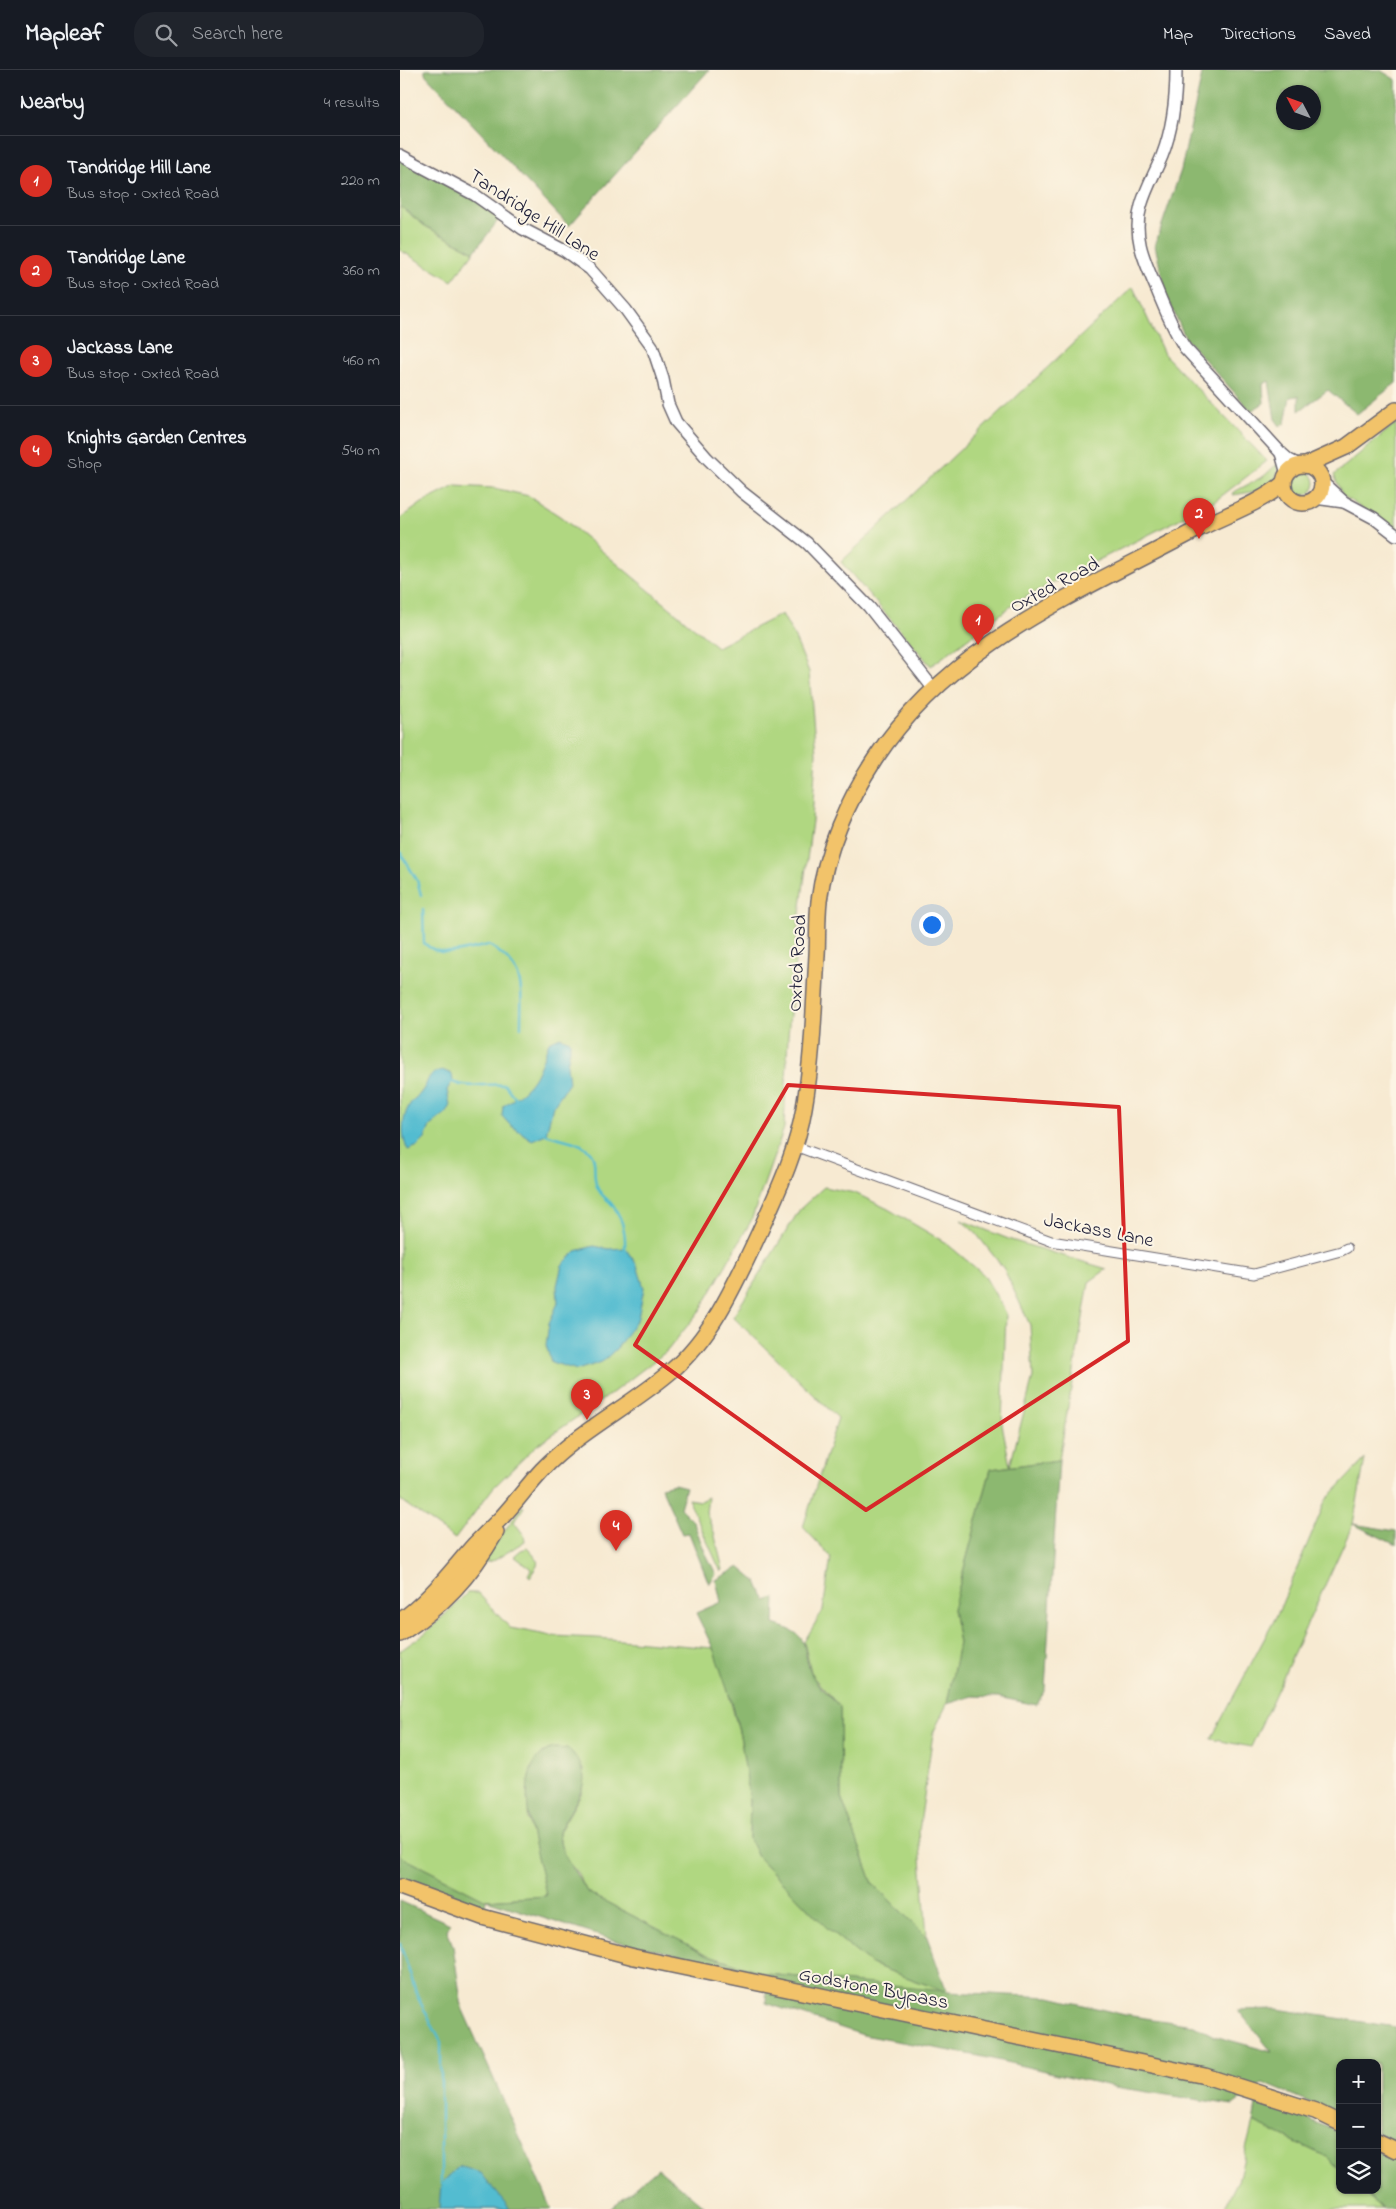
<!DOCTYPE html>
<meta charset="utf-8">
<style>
body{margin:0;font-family:"Indie Flower",sans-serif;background:#20242c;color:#f1f3f6}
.controls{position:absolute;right:15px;bottom:15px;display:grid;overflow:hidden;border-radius:10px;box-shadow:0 1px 4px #0004}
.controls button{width:45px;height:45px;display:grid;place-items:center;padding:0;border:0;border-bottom:1px solid #363941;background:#171b24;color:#f1f3f6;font:25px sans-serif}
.compass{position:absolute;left:876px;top:15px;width:45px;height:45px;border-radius:50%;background:#171b24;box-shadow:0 1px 4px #0004;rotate:311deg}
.you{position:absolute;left:531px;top:854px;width:18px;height:18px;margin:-12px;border:4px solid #fff;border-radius:50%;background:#1a73e8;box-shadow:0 0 0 8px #1a73e833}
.badge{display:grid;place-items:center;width:32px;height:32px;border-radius:50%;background:#d93025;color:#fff;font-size:16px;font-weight:700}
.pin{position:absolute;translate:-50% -41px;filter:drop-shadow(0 1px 2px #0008)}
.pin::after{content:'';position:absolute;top:26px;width:18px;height:15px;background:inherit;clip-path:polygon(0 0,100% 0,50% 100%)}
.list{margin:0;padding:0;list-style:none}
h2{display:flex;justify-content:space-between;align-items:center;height:65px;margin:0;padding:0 20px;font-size:21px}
h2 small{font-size:16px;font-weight:400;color:#9ea1a6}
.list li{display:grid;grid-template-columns:32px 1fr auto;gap:15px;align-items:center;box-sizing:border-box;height:90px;padding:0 20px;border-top:1px solid #363941}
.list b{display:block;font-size:19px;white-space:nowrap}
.list p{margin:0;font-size:16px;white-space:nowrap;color:#9ea1a6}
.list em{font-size:16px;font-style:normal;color:#9ea1a6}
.icon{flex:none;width:28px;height:28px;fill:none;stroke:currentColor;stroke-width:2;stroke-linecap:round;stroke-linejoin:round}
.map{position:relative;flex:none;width:996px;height:2139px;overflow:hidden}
header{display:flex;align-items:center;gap:30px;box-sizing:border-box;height:70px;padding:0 25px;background:#171b24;border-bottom:1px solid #363941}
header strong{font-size:24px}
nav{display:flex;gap:28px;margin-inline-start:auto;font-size:18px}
.search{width:350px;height:45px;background:#20242c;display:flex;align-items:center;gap:12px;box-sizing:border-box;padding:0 18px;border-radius:20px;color:#9ea1a6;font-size:19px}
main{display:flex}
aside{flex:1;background:#171b24}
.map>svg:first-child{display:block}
.green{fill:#b0d781;stroke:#697c5e}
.forest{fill:#8cb86f;stroke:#576d55;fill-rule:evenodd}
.water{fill:#53bcd0;stroke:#3a6f86}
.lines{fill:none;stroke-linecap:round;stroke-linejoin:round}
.stream{stroke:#53bcd0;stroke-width:2.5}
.minor-casing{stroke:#6d6870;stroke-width:11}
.tertiary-casing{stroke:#6d6870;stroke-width:14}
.primary-casing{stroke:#6d6870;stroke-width:18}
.trunk-casing{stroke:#6d6870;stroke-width:18}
.minor{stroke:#fff;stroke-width:9}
.tertiary{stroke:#fff;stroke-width:11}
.primary{stroke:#f2c36a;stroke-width:15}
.trunk{stroke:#f2c36a;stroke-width:15}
.marked{fill:none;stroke:#d62828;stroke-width:4;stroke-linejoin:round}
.labels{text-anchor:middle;stroke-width:4;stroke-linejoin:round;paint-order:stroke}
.street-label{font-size:20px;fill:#22223b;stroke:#fcf5e5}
</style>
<header>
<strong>Mapleaf</strong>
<div class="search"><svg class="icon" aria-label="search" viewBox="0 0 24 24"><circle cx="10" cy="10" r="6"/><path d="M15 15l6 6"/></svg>Search here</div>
<nav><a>Map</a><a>Directions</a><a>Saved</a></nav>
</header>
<main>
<aside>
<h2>Nearby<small>4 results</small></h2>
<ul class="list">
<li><span class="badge">1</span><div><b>Tandridge Hill Lane</b><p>Bus stop · Oxted Road</p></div><em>220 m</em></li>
<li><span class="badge">2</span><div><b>Tandridge Lane</b><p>Bus stop · Oxted Road</p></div><em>360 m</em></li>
<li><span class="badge">3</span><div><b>Jackass Lane</b><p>Bus stop · Oxted Road</p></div><em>460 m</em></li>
<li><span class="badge">4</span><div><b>Knights Garden Centres</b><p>Shop</p></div><em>540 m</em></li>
</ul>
</aside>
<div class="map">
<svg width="996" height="2139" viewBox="0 0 996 2139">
<rect width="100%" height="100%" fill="#fcf5e5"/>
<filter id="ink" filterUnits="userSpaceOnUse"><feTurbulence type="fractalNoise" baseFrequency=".02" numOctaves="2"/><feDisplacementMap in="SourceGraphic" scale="10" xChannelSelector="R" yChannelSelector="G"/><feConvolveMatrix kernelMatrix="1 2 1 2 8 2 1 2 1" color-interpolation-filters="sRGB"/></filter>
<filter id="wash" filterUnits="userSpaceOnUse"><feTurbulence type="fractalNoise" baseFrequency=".0096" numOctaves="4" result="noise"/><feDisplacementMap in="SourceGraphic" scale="20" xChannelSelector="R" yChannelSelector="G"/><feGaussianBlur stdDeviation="1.12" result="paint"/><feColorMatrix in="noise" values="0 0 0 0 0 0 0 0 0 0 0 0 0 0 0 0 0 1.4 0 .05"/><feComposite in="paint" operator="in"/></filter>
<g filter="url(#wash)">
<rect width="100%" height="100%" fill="#f7ead2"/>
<!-- green -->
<g class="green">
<path d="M0 136 25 156 74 182 52 211 0 180Z"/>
<path d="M733 217 764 284 867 391 815 431 618 531 531 596 441 492Z"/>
<path d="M996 353V462L942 425 934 405Z"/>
<path d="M877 394C881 422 854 421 833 425L832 423 864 406Z"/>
<circle cx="903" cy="413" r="12"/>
<path d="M55 416 94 418 129 426 161 447 317 577 382 544 395 568 409 602 416 683 412 751 398 859 388 966 384 1058 351 1151 301 1239 267 1281 212 1323 137 1375 93 1418 55 1469 0 1430V449L22 433Z"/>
<path d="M424 1117 455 1123 488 1139 546 1173 584 1205 606 1243 602 1354 610 1396 633 1307 630 1255 604 1199 575 1162 561 1150 611 1170 707 1199 689 1212 659 1390 591 1399 553 1539 559 1573 547 1634 533 1663 519 1761 527 1867 473 1814 441 1727 440 1637 412 1606 404 1572 423 1540 431 1487 403 1457 438 1348 333 1247 400 1139Z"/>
<path d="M965 1389 953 1454 851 1677 811 1669 878 1543 926 1430Z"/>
<path d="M308 1427 306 1443 314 1462 323 1500 321 1502 288 1429 300 1431Z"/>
<path d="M122 1436 124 1437 114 1452 124 1465 125 1471 95 1490 82 1493Z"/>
<path d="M127 1478 138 1490 137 1496 130 1507 128 1505 131 1499 114 1486 121 1480Z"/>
<path d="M67 1523H78L110 1558 152 1566 197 1568 313 1578 325 1610 341 1670 350 1731 349 1768 358 1787 428 1859 471 1894 547 1922 367 1904 306 1884 187 1822 178 1804 162 1784 159 1762 182 1722 184 1699 141 1685 130 1703 128 1749 147 1826 86 1830 0 1786V1581L28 1561Z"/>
<path d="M853 2052 927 2087 940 2099V2120H962L982 2139H824L838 2111Z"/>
</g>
<!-- forest -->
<g class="forest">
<path d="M25 0H309L169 156 25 4Z"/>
<path d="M803 0H980L996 10V313L957 344 928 320 899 341V326L890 327 885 353 880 356 875 349 869 311 863 314 864 333 851 341 786 269 766 225 755 175 781 100ZM884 22H914V52H884Z"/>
<path d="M0 89 73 128 100 148 74 182 25 156 0 136Z"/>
<path d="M659 1390 645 1619 637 1635 598 1627 573 1626 547 1634 559 1573 553 1539 591 1399Z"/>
<path d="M274 1414 286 1417 280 1438 293 1451 305 1482 316 1504 309 1514 289 1463 282 1464 261 1417Z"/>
<path d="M953 1454 996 1461V1475Z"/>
<path d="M339 1497 357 1512 366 1531 375 1528 374 1554C414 1566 399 1574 412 1605 417 1616 432 1628 440 1637L441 1727 473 1814 527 1867 547 1922 650 1927 725 1945 793 1955 814 1966 872 1982 838 1940 877 1939 996 1957V2072L977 2063V1993H940V2045L863 2013 833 2035 715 2017 579 1986 463 1965 366 1933 367 1904 216 1871 86 1830 84 1842 0 1809V1786L86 1830 146 1826C141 1791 104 1699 150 1679 155 1677 164 1679 169 1679 196 1707 181 1722 165 1750 163 1755 159 1759 159 1764 160 1787 177 1802 187 1822L306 1884 367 1904 544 1921 471 1894 428 1859 358 1787 349 1768 350 1731 341 1670 333 1636 313 1578 296 1543 321 1532 316 1510Z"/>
<path d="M0 1831 50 1854 47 1860 53 1876 62 1938 152 2139H0Z"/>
<path d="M857 2029 888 2040 940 2063V2099L927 2087 853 2052Z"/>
<path d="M977 2081 996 2089V2139H982L962 2120H977Z"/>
<path d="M258 2098 307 2139H210Z"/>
</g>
<!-- water -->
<g class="water">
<path d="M160 967 170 971V979L167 995 169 1013 153 1036 146 1064 132 1070 110 1055 102 1046 103 1036C136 1015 136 1007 149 972Z"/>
<path d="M42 1000 52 1004 53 1010 47 1020 50 1035 46 1043 30 1056 25 1069 18 1076 8 1080C0 1066 2 1043 13 1030 16 1027 20 1025 22 1021 31 1009 24 1006 42 1000Z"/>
<path d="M194 1176 209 1179 225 1178 237 1195 244 1218 238 1248 217 1278 202 1292 177 1300 151 1292 146 1275 149 1253 158 1233 157 1216 162 1195 176 1181Z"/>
<path d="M59 2096 81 2103 110 2139H39L41 2114Z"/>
</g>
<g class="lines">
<!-- stream -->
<g class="stream">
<path d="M0 782 17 810 21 825"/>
<path d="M23 839 24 873C41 890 66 879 89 875 127 899 121 916 121 957"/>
<path d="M52 1012C70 1020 87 1012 105 1015L115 1028"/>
<path d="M146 1064C158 1069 176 1070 186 1078 199 1087 192 1101 196 1114 198 1122 204 1127 210 1132 222 1146 226 1161 225 1178"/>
<path d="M0 1874 18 1928 41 1972V2114"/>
</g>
</g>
</g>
<g filter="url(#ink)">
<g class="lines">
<defs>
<path id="minor" d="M395 1076 651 1171 854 1204 941 1181 947 1178"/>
<g id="tertiary">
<path d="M776 0C776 30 773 58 762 86 755 103 746 118 741 136 732 166 745 192 757 220 765 240 773 259 785 278L881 383 889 390 899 395"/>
<path d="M0 85 75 125 123 159 165 181 190 199 226 240 252 276 263 309 268 334 276 352 307 388 342 422 407 473 469 537 533 618"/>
<path d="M881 383 887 404"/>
<path d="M922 412 944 432 974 448 996 465"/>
<path d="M915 428 944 432"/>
</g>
<g id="primary">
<path d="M906 395 946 377 996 340"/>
<circle cx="903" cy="414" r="19"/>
<path d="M0 1551C30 1530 51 1501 75 1474 84 1465 93 1456 102 1447 116 1432 128 1415 142 1400 179 1361 229 1337 270 1302 313 1266 337 1210 360 1161 378 1121 397 1081 404 1038 413 987 414 936 417 885 418 867 417 849 419 831 425 782 448 730 475 689 551 573 679 523 796 460 825 445 859 434 884 413"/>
<path d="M0 1564C43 1536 70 1507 96 1462"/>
</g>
<g id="trunk">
<path d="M0 1817 82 1847 234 1887 805 2006 915 2041 940 2053"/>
<path d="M977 2071 996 2080"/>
</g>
</defs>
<!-- minor casing -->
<use href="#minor" class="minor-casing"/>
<!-- tertiary casing -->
<use href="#tertiary" class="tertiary-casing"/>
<!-- primary casing -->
<use href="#primary" class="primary-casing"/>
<!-- trunk casing -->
<use href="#trunk" class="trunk-casing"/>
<!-- minor -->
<use href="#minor" class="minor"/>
<!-- tertiary -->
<use href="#tertiary" class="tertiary"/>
<!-- primary -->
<use href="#primary" class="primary"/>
<!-- trunk -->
<use href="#trunk" class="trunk"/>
</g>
</g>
<!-- marked area -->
<path class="marked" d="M388 1015 719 1037 728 1271 466 1440 235 1275Z"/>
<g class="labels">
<!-- street labels -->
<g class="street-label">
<text transform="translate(135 144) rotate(33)" y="7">Tandridge Hill Lane</text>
<text transform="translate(654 514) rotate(-28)" y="7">Oxted Road</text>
<text transform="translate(396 893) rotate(-87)" y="7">Oxted Road</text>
<text transform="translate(699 1159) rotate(11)" y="7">Jackass Lane</text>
<text transform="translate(474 1917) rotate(11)" y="7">Godstone Bypass</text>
</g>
</g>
</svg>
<div class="controls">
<button>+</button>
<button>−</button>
<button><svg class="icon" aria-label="layers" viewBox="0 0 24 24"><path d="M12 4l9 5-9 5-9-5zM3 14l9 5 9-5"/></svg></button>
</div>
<svg class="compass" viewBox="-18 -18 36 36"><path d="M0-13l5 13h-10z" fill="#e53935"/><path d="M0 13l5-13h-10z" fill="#9ea1a6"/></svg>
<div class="you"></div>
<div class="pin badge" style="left:578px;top:575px">1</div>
<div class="pin badge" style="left:799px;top:469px">2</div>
<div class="pin badge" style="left:187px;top:1350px">3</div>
<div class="pin badge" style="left:216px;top:1481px">4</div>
</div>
</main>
